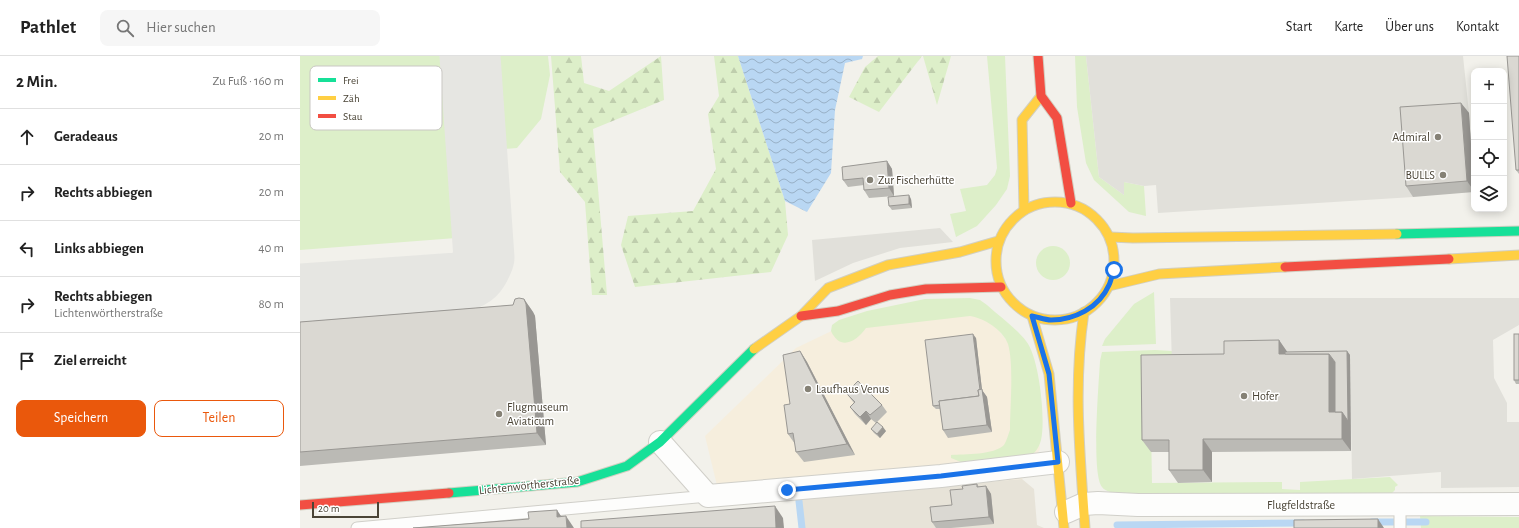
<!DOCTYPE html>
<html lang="de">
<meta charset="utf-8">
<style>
body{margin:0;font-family:"Alegreya Sans",sans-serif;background:#f6f6f6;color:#222}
.controls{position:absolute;right:12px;top:12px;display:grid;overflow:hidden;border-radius:8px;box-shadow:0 2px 10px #0003}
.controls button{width:36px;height:36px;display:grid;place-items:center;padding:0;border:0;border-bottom:1px solid #e0e0e0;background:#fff;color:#222;font:20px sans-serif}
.scale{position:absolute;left:12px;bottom:10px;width:67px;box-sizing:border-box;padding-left:4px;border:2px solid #4a4436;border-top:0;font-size:11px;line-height:14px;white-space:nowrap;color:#4a4436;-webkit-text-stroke:3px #fff;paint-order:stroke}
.stop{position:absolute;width:12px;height:12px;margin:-9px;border:3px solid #1a73e8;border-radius:50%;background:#fff}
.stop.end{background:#1a73e8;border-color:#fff;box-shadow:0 1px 4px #0008}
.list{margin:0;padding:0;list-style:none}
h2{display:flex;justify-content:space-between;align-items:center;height:52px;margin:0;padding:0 16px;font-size:17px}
h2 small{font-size:13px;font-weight:400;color:#767676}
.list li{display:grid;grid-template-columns:26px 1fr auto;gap:12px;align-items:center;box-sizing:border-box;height:56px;padding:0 16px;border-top:1px solid #e0e0e0}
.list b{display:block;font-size:15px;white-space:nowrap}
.list p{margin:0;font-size:13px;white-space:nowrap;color:#767676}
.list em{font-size:13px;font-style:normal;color:#767676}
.actions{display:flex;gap:8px;padding:12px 16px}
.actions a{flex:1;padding:9px 0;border:1px solid #ea580c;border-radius:8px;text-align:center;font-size:14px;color:#ea580c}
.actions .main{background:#ea580c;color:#fff}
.icon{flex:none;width:22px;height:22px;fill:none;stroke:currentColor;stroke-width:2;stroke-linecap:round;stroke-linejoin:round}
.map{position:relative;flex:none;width:1219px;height:472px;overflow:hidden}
header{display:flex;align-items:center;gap:24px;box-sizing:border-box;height:56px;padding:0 20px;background:#fff;border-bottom:1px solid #e0e0e0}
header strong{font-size:19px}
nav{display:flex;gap:22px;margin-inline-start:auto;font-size:14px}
.search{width:280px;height:36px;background:#f6f6f6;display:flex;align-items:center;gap:10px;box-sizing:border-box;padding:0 14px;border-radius:8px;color:#767676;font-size:15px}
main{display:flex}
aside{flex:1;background:#fff}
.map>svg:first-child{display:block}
.residential{fill:#e7e3d8}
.commercial{fill:#f6eedd}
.green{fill:#ddefc9}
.forest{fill:url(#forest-firs)}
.parking{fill:#e1e0da}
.water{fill:url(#water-waves)}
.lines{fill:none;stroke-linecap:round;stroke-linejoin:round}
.stream{stroke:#b9d7f3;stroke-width:7}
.taxiway{stroke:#e6e6e2;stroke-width:61}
.lane-casing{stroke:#d0cfc9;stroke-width:13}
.street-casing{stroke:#d0cfc9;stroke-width:24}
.fast-casing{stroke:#d2cfc1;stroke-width:11}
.slow-casing{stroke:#d2cfc1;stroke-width:11}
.jam-casing{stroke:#d2cfc1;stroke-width:11}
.lane{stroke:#fdfdfc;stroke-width:11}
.street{stroke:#fdfdfc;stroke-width:22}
.fast{stroke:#16e098;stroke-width:9}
.slow{stroke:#ffcf43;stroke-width:9}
.jam{stroke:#f24e42;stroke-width:9}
.wall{fill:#bbbab5}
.shaded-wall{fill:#999793}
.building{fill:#dad8d2;stroke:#999793}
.route{stroke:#1a73e8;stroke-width:5}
.poi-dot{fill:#858175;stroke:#fff;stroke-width:1.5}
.labels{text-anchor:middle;stroke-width:3;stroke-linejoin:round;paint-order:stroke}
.poi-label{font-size:12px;fill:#4a4436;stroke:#fff;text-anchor:start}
.street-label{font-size:12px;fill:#4a4436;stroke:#fff}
.key{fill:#fff;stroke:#c9c7c3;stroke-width:1}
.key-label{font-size:11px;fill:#4a4436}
</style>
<header>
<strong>Pathlet</strong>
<div class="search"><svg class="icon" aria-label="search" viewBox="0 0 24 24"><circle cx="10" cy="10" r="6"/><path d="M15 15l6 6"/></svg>Hier suchen</div>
<nav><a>Start</a><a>Karte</a><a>Über uns</a><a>Kontakt</a></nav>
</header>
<main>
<aside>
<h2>2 Min.<small>Zu Fuß · 160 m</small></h2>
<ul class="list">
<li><svg class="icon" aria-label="ahead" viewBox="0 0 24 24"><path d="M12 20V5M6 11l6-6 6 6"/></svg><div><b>Geradeaus</b></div><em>20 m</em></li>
<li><svg class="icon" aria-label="right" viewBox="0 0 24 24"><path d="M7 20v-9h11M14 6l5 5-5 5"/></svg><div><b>Rechts abbiegen</b></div><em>20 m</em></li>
<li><svg class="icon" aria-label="left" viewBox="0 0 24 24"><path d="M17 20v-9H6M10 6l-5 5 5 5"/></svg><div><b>Links abbiegen</b></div><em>40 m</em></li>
<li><svg class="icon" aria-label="right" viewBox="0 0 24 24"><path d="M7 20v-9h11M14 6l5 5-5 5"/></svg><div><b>Rechts abbiegen</b><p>Lichtenwörtherstraße</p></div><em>80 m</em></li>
<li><svg class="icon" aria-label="arrive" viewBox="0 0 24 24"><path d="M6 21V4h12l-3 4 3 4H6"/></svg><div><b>Ziel erreicht</b></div></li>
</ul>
<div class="actions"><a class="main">Speichern</a><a>Teilen</a></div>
</aside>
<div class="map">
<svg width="1219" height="472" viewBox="0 0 1219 472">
<defs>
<pattern id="forest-firs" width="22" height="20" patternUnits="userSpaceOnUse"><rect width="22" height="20" fill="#ddefc9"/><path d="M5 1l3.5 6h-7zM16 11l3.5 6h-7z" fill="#bfcead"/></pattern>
<pattern id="water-waves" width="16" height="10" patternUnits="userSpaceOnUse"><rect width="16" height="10" fill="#b9d7f3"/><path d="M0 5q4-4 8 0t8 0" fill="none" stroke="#98b0c6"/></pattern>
</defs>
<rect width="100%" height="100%" fill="#f2f1eb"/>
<!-- residential -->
<path class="residential" d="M722 423 734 433 737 469 744 472H504L501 443Z"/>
<!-- commercial -->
<path class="commercial" d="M679 250 728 311 740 393 722 423 422 450 405 380 496 292 544 269Z"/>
<!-- green -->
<g class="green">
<path d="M0 0H151L154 7 159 91 157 97 150 99 156 182 0 194Z"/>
<path d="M186 0H248L250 19 241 63 217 92 194 94 192 89Z"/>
<path d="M687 0H705L710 120 707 133 696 149 677 170 656 181 650 158 666 155 660 133 687 129 695 119 697 112Z"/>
<path d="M775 0H786L799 121 824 139V126L844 130 846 160 829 156 794 124 786 107 777 51Z"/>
<circle cx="753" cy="207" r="17"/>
<path d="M854 236 856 288 802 290 805 283 834 248Z"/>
<path d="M670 242 680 244 687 249C699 260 716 272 726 285 739 300 746 364 741 384 739 392 735 397 729 401L670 408 661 406 651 402V399C665 398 694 399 704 389 707 384 708 379 710 374 710 351 714 309 708 288 703 274 684 262 670 260L566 272C556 286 540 295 531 275L532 269 539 264 567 255 625 243Z"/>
<path d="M855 294 872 295V309L850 312 852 427 982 426V433L1000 434V426L1090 421 1098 429 1095 431V434L1092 437H1084V439H821C816 437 805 436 802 431 791 417 799 326 800 305L802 296Z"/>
<path d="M1120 460 1219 461V472H1121Z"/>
</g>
<!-- forest -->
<g class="forest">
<path d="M251 0H281L284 27 309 35 361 0 364 44 293 73 307 239H292L285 146 260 116Z"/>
<path d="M414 0H438L485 145 488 179 471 216 335 231 321 189 328 160 393 155 416 113 408 58 419 40Z"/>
<path d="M578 0H622L579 56 549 41 565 11Z"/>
<path d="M623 0H651L637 49Z"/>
</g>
<!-- parking -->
<g class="parking">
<path d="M786 0H1163L1169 57 1107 62 1113 141 858 157 856 129 844 130 824 126V139L799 121Z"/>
<path d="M640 172 653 186 600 192 553 207 515 225 512 184Z"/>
<path d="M870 242H1219V269L1193 284 1194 322 1207 347V366H1219V431L1141 432V416L1052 423 1050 299 927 308 872 309Z"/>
</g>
<!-- water -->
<path class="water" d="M438 0H563L562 3 545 7 535 54 531 117 507 156 485 145Z"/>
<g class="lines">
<!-- stream -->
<g class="stream">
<path d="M499 445 502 472"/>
<path d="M1072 466H1126"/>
<path d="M817 469 1003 467"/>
</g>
<!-- taxiway -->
<path class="taxiway" d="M0 238 158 227C174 222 178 218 184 202L170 0"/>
<defs>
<g id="lane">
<path d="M1100 449V472"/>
<path d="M57 472 408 440"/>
</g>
<g id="street">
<path d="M360 386 408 440 641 420 758 406"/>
<path d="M766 456 784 448 798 447 838 449 1219 448"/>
</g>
<g id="fast">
<path d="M1097 178 1219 175"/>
<path d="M149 437 277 426 327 410 360 386 454 293"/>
</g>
<g id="slow">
<circle cx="755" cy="205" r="59"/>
<path d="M724 154 722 64 741 40"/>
<path d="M810 181 833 182 1097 178"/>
<path d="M1149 203 1219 199"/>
<path d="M809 230 859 218 985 211"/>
<path d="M784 256C773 330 780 398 785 472"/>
<path d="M732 260 749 318 764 472"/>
<path d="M454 293 501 260 528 232 588 209 660 196 698 185"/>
</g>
<g id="jam">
<path d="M738 0 741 40 757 62 771 147"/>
<path d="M985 211 1149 203"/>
<path d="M501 260 538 255 590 239 626 233 701 231"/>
<path d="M0 449 149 437"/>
</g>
</defs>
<!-- lane casing -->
<use href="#lane" class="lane-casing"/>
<!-- street casing -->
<use href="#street" class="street-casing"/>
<!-- fast casing -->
<use href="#fast" class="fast-casing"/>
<!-- slow casing -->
<use href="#slow" class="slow-casing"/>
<!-- jam casing -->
<use href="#jam" class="jam-casing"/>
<!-- lane -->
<use href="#lane" class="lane"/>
<!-- street -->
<use href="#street" class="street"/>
<!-- fast -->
<use href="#fast" class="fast"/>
<!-- slow -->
<use href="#slow" class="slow"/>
<!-- jam -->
<use href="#jam" class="jam"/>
</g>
<!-- wall -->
<g class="wall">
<path d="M1219 0V118L1216 114Z"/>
<path d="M1161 47 1169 57 1174 136 1113 141 1106 130Z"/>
<path d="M587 105 592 113 594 140 569 142 564 134V129L548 131 543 124Z"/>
<path d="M611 143 612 152 592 154 589 150Z"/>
<path d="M224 243 233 256 235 260 246 389 0 410V266L213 249Z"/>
<path d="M1219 278V328H1216L1214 324Z"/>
<path d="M676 282 682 334 687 341 692 376 648 382 643 374 640 353H636L633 350Z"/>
<path d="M979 284 987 296 1047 295 1050 299 1051 395 912 396V426L878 427 869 414V396H851L842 384 924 298Z"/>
<path d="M500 295 507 306 555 399 504 406 496 396 495 388 488 378 490 348Z"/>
<path d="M546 337 582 349 587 356 576 367 571 363 566 369 555 358 550 351 554 347Z"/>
<path d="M571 373 586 375 580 382 574 377Z"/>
<path d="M677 428 679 431 686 430 691 438 694 468 651 472H636L632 466 652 449 663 433Z"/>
</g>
<!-- shaded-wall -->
<g class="shaded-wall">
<path d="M1161 47 1169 57 1174 135 1167 125Z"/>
<path d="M587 105 592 113 594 140 589 132Z"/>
<path d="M609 139 611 143 612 152 609 148Z"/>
<path d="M224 243 233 256 235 260 246 389 237 377Z"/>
<path d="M673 278 676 282 682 334 687 341 692 376 687 369 682 343Z"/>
<path d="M979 284 988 297V307L979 298Z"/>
<path d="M500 295 507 306 555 399 547 388Z"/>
<path d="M1047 295 1050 299 1051 395 1042 383V356Z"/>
<path d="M1029 298 1038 310V365L1029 356Z"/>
<path d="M566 355 571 363 566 369 560 361Z"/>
<path d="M583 371 586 375 580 382 577 378Z"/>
<path d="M903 383 912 396V426L903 414Z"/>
<path d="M686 430 691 438 694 468 689 461Z"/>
<path d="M475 450 483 462 484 472H476Z"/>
<path d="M257 454 265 466 257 461Z"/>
<path d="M266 460 274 472H267Z"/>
<path d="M1078 463 1084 472H1078Z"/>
</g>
<!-- building -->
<g class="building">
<path d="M1207 0H1219V114H1216Z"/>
<path d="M1161 47 1167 125 1106 130 1100 51Z"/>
<path d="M587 105 589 132 564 134 563 122 543 124 542 111Z"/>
<path d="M609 139V148L589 150 588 141Z"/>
<path d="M219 242 224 243 226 248 237 377 0 396V266L213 249 215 243Z"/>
<path d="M673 278 680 334H678L679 340 639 345 640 349 633 350 625 284Z"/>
<rect x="1214" y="278" width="5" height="46"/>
<path d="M979 284V298H1029V356H1042V383H903V414H869V384H842L841 299 924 298V285Z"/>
<path d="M500 295 547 388 496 396 493 377 488 378 484 349 490 348 483 299Z"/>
<path d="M1047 295 1048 365 1042 356H1035V306L1029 298H985V296Z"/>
<path d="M558 325 582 349 570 359 566 355 560 361 550 351 555 346 546 337Z"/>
<path d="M682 333 687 369 643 374 639 345 679 340 678 334Z"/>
<path d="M577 366 583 371 577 378 571 373Z"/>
<path d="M677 428V431L686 430 689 461 632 466 630 451 652 449 650 434 663 433 662 430Z"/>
<path d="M475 450 476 472H281V465Z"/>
<path d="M257 454V461L266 460 267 472H113L229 463 228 456Z"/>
<path d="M1078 463V472H994V464Z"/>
</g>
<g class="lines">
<!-- route -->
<path class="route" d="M487 434 641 420 758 406 749 318 732 260C738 261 745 264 751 264 774 264 799 252 809 229 811 225 812 219 814 214"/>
</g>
<!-- markers -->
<g class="poi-dot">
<circle cx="1138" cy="81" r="4"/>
<circle cx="1143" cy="119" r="4"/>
<circle cx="570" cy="124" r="4"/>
<circle cx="508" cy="333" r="4"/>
<circle cx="944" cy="340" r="4"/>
<circle cx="199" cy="358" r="4"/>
</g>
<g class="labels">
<!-- poi labels -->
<g class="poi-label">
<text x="1130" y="85" text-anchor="end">Admiral</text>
<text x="1135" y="123" text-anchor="end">BULLS</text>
<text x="578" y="128">Zur Fischerhütte</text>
<text x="516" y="337">Laufhaus Venus</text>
<text x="952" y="344">Hofer</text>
<text x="207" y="355">Flugmuseum<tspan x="207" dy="14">Aviaticum</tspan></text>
</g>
<!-- street labels -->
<g class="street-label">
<text transform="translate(229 429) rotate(-6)" y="4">Lichtenwörtherstraße</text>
<text x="1001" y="453">Flugfeldstraße</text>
</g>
</g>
<!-- legend -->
<rect x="10" y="10" width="132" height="64" rx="6" class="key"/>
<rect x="18" y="22" width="18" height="4" fill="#16e098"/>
<rect x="18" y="40" width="18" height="4" fill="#ffcf43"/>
<rect x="18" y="58" width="18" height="4" fill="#f24e42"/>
<g class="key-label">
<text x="43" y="28">Frei</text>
<text x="43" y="46">Zäh</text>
<text x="43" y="64">Stau</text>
</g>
</svg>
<div class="controls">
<button>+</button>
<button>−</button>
<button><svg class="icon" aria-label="locate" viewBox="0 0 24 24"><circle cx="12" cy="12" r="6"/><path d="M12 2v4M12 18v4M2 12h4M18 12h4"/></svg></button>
<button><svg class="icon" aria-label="layers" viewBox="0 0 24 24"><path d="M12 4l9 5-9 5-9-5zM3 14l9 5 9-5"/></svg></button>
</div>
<div class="scale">20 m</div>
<div class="stop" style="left:814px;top:214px"></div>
<div class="stop end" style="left:487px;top:434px"></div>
</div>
</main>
